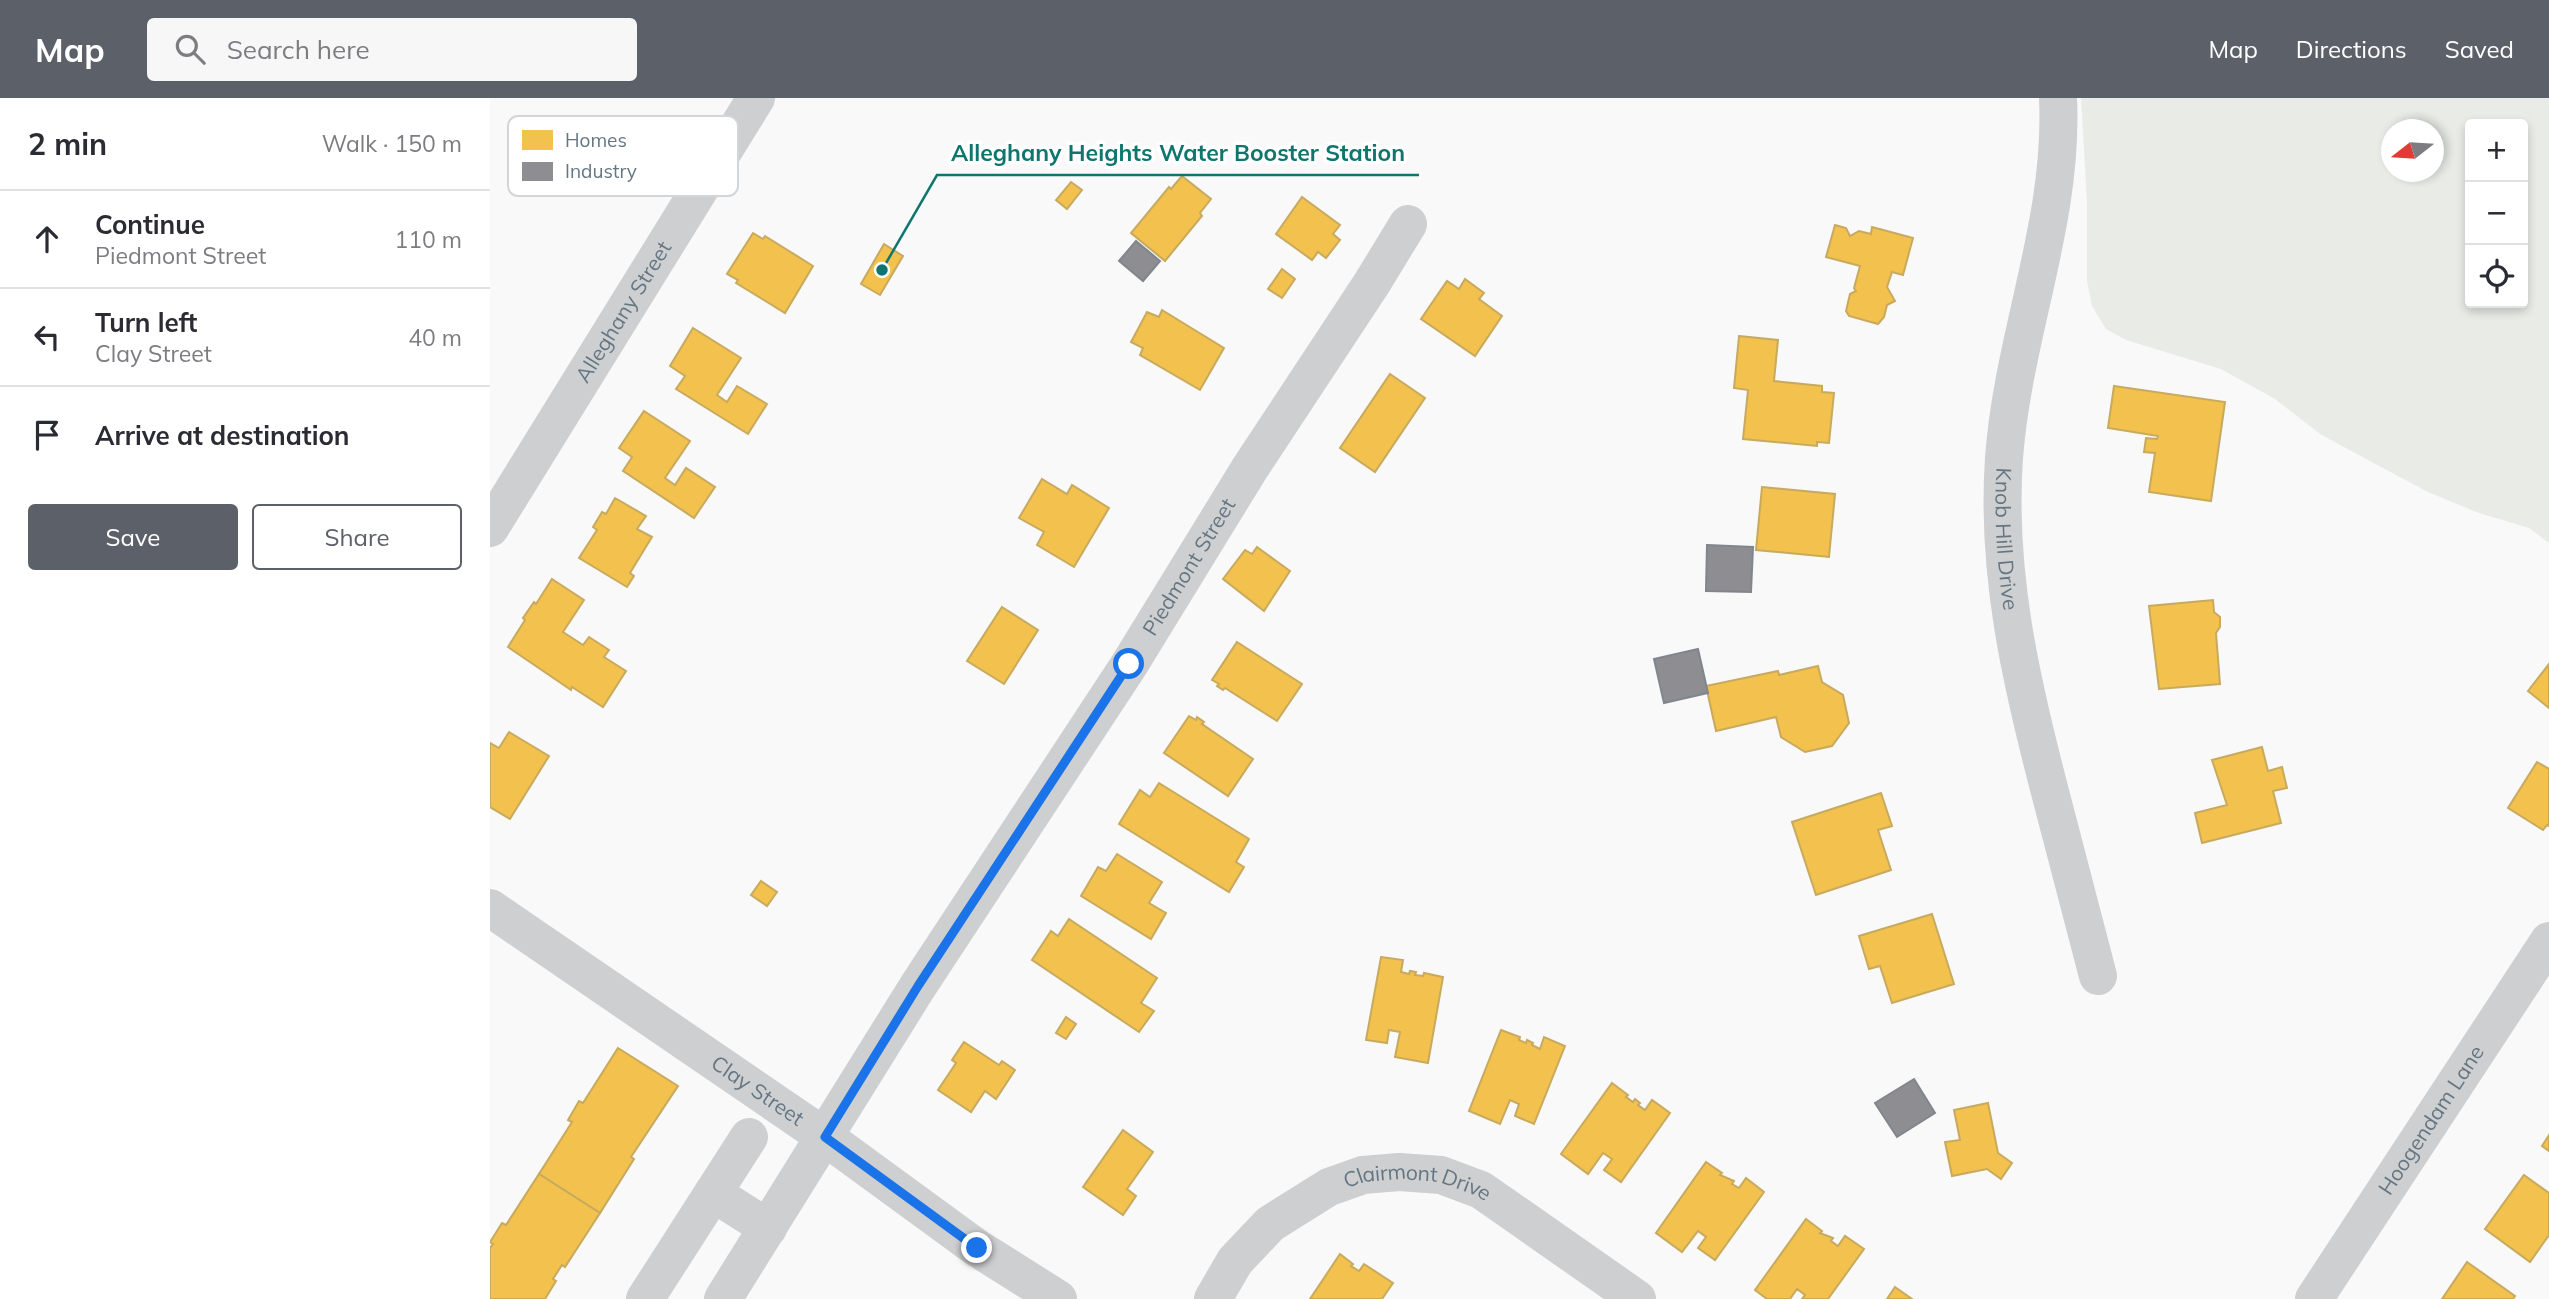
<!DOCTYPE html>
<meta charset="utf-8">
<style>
body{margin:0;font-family:Mulish,sans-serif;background:#f7f7f7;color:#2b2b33}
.controls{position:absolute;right:21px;top:21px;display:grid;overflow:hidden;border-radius:7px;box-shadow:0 4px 10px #0003}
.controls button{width:63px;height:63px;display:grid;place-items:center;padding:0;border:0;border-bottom:2px solid #e1e1e2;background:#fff;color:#2b2b33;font:35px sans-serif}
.compass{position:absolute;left:1891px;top:21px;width:63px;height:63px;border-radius:50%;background:#fff;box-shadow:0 4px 10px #0003;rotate:253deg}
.stop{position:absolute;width:21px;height:21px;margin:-16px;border:5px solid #1a73e8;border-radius:50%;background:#fff}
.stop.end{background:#1a73e8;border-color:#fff;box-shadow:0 2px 7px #0008}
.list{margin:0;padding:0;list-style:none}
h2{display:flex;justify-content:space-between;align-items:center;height:91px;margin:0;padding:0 28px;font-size:30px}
h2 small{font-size:23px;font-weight:400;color:#7c7c81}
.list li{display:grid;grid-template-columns:46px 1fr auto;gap:21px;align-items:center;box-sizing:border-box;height:98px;padding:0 28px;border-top:2px solid #e1e1e2}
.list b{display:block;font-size:26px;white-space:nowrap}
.list p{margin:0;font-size:23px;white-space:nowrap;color:#7c7c81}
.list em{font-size:23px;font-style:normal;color:#7c7c81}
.actions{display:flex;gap:14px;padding:21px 28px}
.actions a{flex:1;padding:16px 0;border:2px solid #5c6169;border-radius:7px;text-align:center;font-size:24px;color:#5c6169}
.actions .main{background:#5c6169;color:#fff}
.icon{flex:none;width:38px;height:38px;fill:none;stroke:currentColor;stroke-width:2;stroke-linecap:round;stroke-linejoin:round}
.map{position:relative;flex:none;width:2059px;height:1201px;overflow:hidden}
header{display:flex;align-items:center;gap:42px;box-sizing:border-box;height:98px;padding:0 35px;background:#5c6169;color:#fff}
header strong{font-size:33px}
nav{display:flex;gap:38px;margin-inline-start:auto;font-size:24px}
.search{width:490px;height:63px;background:#f7f7f7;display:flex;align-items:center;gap:18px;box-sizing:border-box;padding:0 24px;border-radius:7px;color:#7c7c81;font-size:26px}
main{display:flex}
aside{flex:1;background:#fff}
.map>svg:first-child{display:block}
.green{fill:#e8ebe6;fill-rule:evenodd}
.homes{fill:#f2c14e;stroke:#c8aa5e;stroke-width:2}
.industry{fill:#8d8d92;stroke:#81868e;stroke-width:2}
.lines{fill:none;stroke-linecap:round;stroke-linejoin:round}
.minor{stroke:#cecfd0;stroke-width:38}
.route{stroke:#1a73e8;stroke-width:9}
.labels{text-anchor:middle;stroke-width:7;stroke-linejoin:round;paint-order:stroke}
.street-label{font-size:21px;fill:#657683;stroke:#fff}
.key{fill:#fff;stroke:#d1d6da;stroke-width:2}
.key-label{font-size:19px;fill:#657683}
.leader{fill:none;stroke:#0f766e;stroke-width:2.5}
.callout-dot{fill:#0f766e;stroke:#fff;stroke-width:2.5}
.callout-label{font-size:23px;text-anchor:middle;font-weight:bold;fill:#0f766e;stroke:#fff;stroke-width:7;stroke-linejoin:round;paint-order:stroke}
</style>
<header>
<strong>Map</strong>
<div class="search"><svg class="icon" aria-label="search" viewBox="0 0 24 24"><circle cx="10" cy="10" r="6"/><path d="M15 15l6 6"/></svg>Search here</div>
<nav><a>Map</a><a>Directions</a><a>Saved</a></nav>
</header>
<main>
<aside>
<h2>2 min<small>Walk · 150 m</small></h2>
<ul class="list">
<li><svg class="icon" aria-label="ahead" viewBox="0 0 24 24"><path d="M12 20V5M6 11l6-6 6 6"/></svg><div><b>Continue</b><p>Piedmont Street</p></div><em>110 m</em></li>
<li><svg class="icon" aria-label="left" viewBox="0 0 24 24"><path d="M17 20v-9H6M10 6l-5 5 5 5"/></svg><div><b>Turn left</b><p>Clay Street</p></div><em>40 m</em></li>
<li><svg class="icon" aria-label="arrive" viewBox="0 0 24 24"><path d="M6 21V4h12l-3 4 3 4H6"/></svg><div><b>Arrive at destination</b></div></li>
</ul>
<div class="actions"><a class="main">Save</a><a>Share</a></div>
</aside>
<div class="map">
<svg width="2059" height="1201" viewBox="0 0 2059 1201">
<rect width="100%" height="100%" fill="#f9f9f9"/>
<!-- green -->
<path class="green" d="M1591 0H2059V445L2039 430 1989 415 1938 394 1891 369 1830 336 1785 301 1731 271 1636 242 1616 231 1602 208 1597 183V103ZM1980 26H2033V205H1980ZM1902 32H1944V74H1902Z"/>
<!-- homes -->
<g class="homes">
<path d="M692 78 721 101 710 115 712 118 675 163 641 135 679 89 681 91Z"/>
<path d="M581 84 592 92 577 111 566 102Z"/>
<path d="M812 99 850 127 843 136 850 142 836 160 828 154 822 162 786 136Z"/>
<path d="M1345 127 1356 130 1360 138 1369 133 1381 136 1382 129 1423 140 1413 177 1402 174 1397 189 1405 203 1397 207 1394 219 1388 226 1359 218 1356 213 1360 196 1366 193 1364 190 1370 168 1336 159Z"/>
<path d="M263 135 273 141 275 138 323 168 295 215 246 185 248 182 237 176Z"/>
<path d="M394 146 413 158 390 197 371 186Z"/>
<path d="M792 171 805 181 792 200 778 191Z"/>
<path d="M975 181 994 195 989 201 1012 218 985 258 931 221 957 183 969 191Z"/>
<path d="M672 212 734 250 710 292 650 257 653 250 641 244 657 214 669 219Z"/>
<path d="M203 230 251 260 227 297 237 304 247 288 277 306 258 336 186 291 195 278 180 268Z"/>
<path d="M1249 238 1288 242 1284 283 1332 288V294L1344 295 1339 345 1327 344V348L1253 341 1258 292 1244 290Z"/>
<path d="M900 276 935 300 885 374 850 350Z"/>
<path d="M1624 288 1735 304 1721 403 1659 394 1665 355 1654 354 1656 340 1667 341 1668 338 1618 330Z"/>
<path d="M154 313 200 343 175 380 185 387 196 370 225 389 204 420 133 373 142 359 129 350Z"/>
<path d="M552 381 577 396 582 387 619 410 584 469 547 447 554 434 529 420Z"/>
<path d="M1272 389 1345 396 1339 459 1266 452Z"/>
<path d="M125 400 156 418 147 431 162 439 140 475 144 478 137 489 89 460 107 432 103 429 112 414 116 416Z"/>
<path d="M767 449 800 473 774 513 733 481 755 452 762 456Z"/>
<path d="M62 481 94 502 73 534 93 547 99 539 119 552 114 559 136 573 113 609 82 589 81 592 18 549 35 522 33 520 44 504 46 506Z"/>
<path d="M1723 502 1724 514 1730 519V529L1726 535 1730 586 1669 591 1659 508Z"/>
<path d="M512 509 548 532 514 586 477 563Z"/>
<path d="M747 544 812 586 787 623 735 590 733 592 727 588 729 586 722 582Z"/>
<path d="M2059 566V610L2038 593Z"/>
<path d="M1328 568 1332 584 1353 597 1359 625 1342 648 1315 654 1291 639 1286 619 1226 633 1216 588 1288 573 1289 577Z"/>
<path d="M699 618 706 622 707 619 714 624 712 626 763 661 738 698 674 655Z"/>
<path d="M19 634 59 658 20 721 0 709V645L9 650Z"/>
<path d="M1772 649 1778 673 1792 669 1797 690 1783 693 1791 725 1712 745 1705 715 1737 707 1722 662Z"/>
<path d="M2047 664 2059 671V728L2057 727 2053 732 2018 710Z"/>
<path d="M669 685 759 741 746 764 754 769 739 794 629 726 650 692 660 699Z"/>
<path d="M1391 695 1402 728 1388 732 1401 772 1326 797 1302 724Z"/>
<path d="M627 756 672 784 659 805 676 815 661 841 591 798 608 769 616 773Z"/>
<path d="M271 783 287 794 277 808 261 797Z"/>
<path d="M1442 816 1464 886 1402 905 1390 868 1379 871 1369 838Z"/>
<path d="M579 821 667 880 651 905 664 913 649 934 542 862 561 833 568 838Z"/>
<path d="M891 859 913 862 911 874 919 876 920 873 926 874 925 877 933 878 934 875 953 879 938 965 905 959 910 934 899 932 897 945 876 942Z"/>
<path d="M576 919 586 926 576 941 566 935Z"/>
<path d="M1011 932 1030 939 1029 942 1036 945 1037 942 1043 945 1042 947 1050 951 1054 939 1075 948 1044 1026 1025 1018 1029 1006 1020 1002 1010 1026 979 1013Z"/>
<path d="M474 944 509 967 512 963 525 972 506 1001 495 993 481 1014 448 992 466 965 462 962Z"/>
<path d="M128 950 188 988 141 1059 144 1061 110 1115 49 1076 82 1024 78 1022 89 1003 93 1005Z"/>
<path d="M1122 985 1138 997 1136 999 1143 1004 1145 1001 1150 1005 1148 1007 1155 1012 1162 1002 1180 1015 1131 1084 1114 1072 1122 1061 1113 1055 1098 1076 1071 1056Z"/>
<path d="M1498 1005 1508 1055 1522 1065 1511 1081 1497 1071 1462 1078 1455 1044 1470 1042 1464 1012Z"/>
<path d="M633 1032 663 1054 637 1091 646 1098 633 1117 593 1089Z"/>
<path d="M2059 1037V1053L2052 1048Z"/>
<path d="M1216 1064 1232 1075 1230 1077 1244 1083 1242 1086 1249 1090 1256 1080 1274 1094 1225 1162 1208 1150 1216 1139 1208 1133 1192 1154 1166 1135Z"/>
<path d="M49 1076 110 1115 75 1169 72 1167 63 1181 66 1183 55 1201H0V1150L3 1146 0 1144 12 1125 16 1127Z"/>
<path d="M2034 1077 2059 1095V1137L2040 1164 1995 1131Z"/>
<path d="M1316 1121 1332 1133 1330 1135 1343 1140 1341 1143 1348 1148 1355 1138 1374 1151 1338 1201H1312L1315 1197 1307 1191 1300 1201H1277L1265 1192Z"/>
<path d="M850 1156 863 1166 861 1168 869 1173 874 1166 903 1185 892 1201H820Z"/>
<path d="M1977 1164 2025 1198 2023 1201H1952Z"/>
<path d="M1405 1189 1422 1201H1397Z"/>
</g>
<!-- industry -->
<g class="industry">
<path d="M646 143 670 163 653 183 629 163Z"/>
<path d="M1217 447 1263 449 1261 494 1216 493Z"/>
<path d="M1208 551 1218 595 1174 605 1164 561Z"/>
<path d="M1424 981 1445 1015 1407 1039 1385 1005Z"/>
</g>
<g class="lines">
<!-- minor -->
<g class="minor">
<path id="s1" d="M1568 0C1574 124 1523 237 1514 360 1506 475 1531 583 1560 694 1576 755 1592 817 1608 878"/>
<path id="s2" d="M0 430 266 0"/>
<path id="s3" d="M0 810 335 1039 487 1150 568 1201"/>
<path d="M223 1095 278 1130"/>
<path d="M155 1201 259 1039"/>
<path id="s4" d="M233 1201 428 888 639 567 760 370 882 185 918 126"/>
<path id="s5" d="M723 1201 745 1163 780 1126 839 1089 873 1077 909 1074 951 1077 991 1092 1147 1201"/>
<path id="s6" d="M1824 1201 2059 843"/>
</g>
</g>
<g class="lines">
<!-- route -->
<path class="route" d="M487 1150 335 1039 428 888 639 566"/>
</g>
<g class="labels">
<!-- street labels -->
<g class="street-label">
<text dy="7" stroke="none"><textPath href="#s2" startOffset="254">Alleghany Street</textPath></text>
<text dy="7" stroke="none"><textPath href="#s1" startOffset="446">Knob Hill Drive</textPath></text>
<text dy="7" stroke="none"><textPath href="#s4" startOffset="868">Piedmont Street</textPath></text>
<text dy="7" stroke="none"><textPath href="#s3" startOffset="324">Clay Street</textPath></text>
<text dy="7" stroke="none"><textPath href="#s6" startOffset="214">Hoogendam Lane</textPath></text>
<text dy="7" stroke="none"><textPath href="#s5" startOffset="256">Clairmont Drive</textPath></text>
</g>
</g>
<!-- legend -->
<rect x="18" y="18" width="230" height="80" rx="10" class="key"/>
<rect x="32" y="32" width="31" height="20" fill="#f2c14e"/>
<rect x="32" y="64" width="31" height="19" fill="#8d8d92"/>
<g class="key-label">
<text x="75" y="49">Homes</text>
<text x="75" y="80">Industry</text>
</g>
<!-- callouts -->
<path class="leader" d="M392 172L447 77H929"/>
<circle class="callout-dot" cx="392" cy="172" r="7"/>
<g class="callout-label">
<text x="688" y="63">Alleghany Heights Water Booster Station</text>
</g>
</svg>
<div class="controls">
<button>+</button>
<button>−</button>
<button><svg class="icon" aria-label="locate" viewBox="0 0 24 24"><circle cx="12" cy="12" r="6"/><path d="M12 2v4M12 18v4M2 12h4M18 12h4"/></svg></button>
</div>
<svg class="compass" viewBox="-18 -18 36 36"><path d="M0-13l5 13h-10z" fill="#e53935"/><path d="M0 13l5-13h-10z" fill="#7c7c81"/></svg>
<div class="stop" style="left:639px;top:566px"></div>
<div class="stop end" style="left:487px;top:1150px"></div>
</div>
</main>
